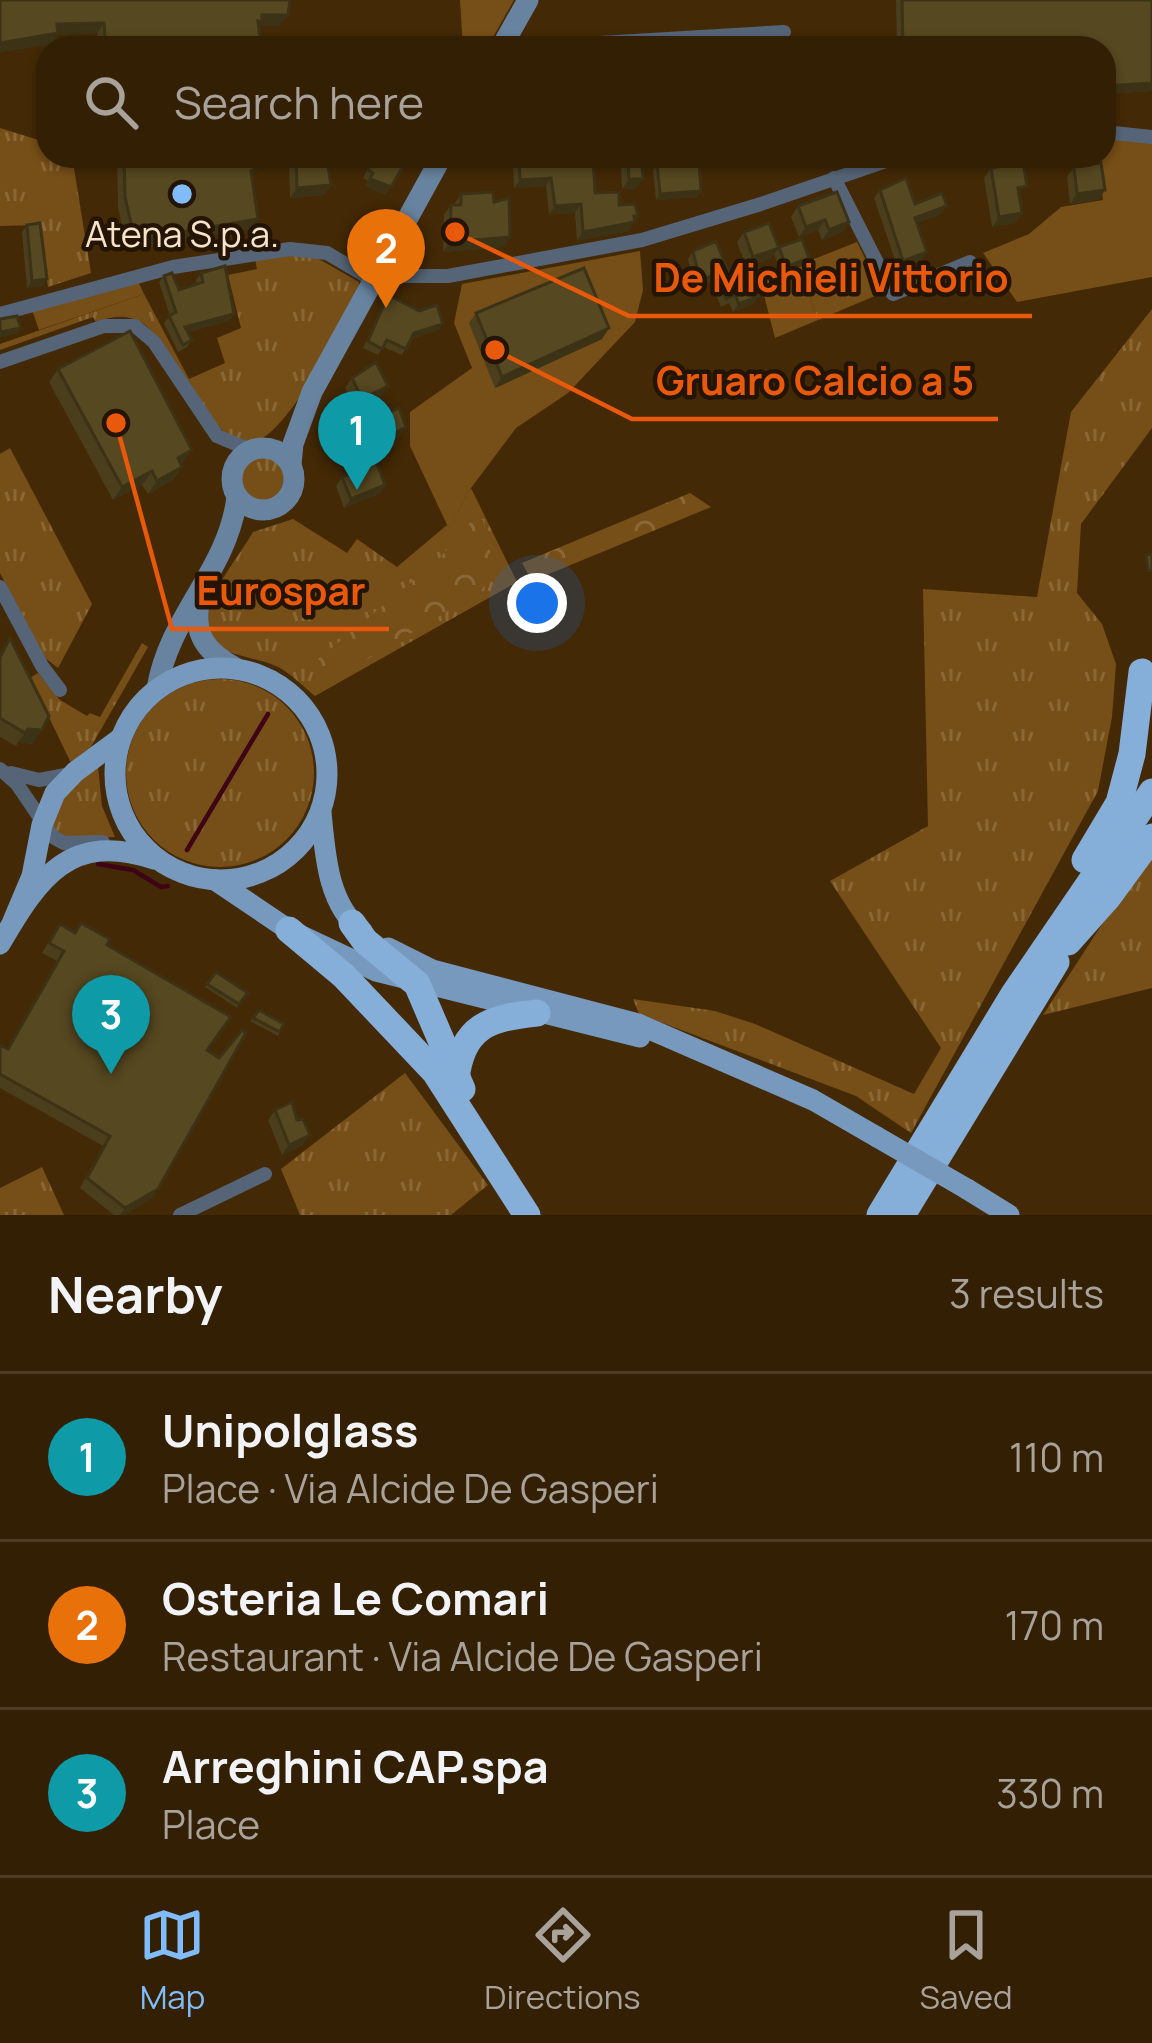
<!DOCTYPE html>
<meta charset="utf-8">
<style>
body{margin:0;font-family:Manrope,sans-serif;background:#3a270e;color:#f1f3f6}
.you{position:absolute;left:537px;top:603px;width:42px;height:42px;margin:-30px;border:9px solid #fff;border-radius:50%;background:#1a73e8;box-shadow:0 0 0 18px #1a73e833}
.badge{display:grid;place-items:center;width:78px;height:78px;border-radius:50%;background:#81bcfa;color:#fff;font-size:39px;font-weight:700}
.pin{position:absolute;translate:-50% -99px;filter:drop-shadow(0 3px 6px #0008)}
.pin::after{content:'';position:absolute;top:63px;width:42px;height:36px;background:inherit;clip-path:polygon(0 0,100% 0,50% 100%)}
.list{margin:0;padding:0;list-style:none}
h2{display:flex;justify-content:space-between;align-items:center;height:156px;margin:0;padding:0 48px;font-size:51px}
h2 small{font-size:39px;font-weight:400;color:#a8a29a}
.list li{display:grid;grid-template-columns:78px 1fr auto;gap:36px;align-items:center;box-sizing:border-box;height:168px;padding:0 48px;border-top:3px solid #4d3d26}
.list b{display:block;font-size:45px;white-space:nowrap}
.list p{margin:0;font-size:39px;white-space:nowrap;color:#a8a29a}
.list em{font-size:39px;font-style:normal;color:#a8a29a}
.icon{flex:none;width:66px;height:66px;fill:none;stroke:currentColor;stroke-width:2;stroke-linecap:round;stroke-linejoin:round}
.map{position:relative;flex:none;width:1152px;height:1215px;overflow:hidden}
.search{position:absolute;background:#321f04;box-shadow:0 3px 9px #0004;left:36px;right:36px;top:36px;height:132px;display:flex;align-items:center;gap:30px;box-sizing:border-box;padding:0 42px;border-radius:36px;color:#a8a29a;font-size:45px}
.sheet{height:660px;background:#321f04}
nav{display:flex;justify-content:space-around;align-items:center;box-sizing:border-box;height:168px;border-top:3px solid #4d3d26;background:#321f04;font-size:33px;color:#a8a29a}
nav a{display:grid;justify-items:center;gap:6px}
nav .on{color:#81bcfa}
.map>svg:first-child{display:block}
.grass{fill:url(#grass-tufts)}
.forest{fill:url(#forest-crowns)}
.garden{fill:#764e17}
.lines{fill:none;stroke-linecap:round;stroke-linejoin:round}
.stream{stroke:#3f0315;stroke-width:4.5}
.street{stroke:#556577;stroke-width:14}
.secondary{stroke:#68839f;stroke-width:21}
.primary{stroke:#7799bd;stroke-width:21}
.highway{stroke:#85aed9;stroke-width:27}
.primary-bridge{stroke:#7799bd;stroke-width:21}
.wall{fill:#4a3e1c}
.shaded-wall{fill:#3c3216}
.building{fill:#564820;stroke:#3c3216;stroke-width:3}
.poi-dot{fill:#81bcfa;stroke:#231403;stroke-width:4.5}
.labels{text-anchor:middle;stroke-width:9;stroke-linejoin:round;paint-order:stroke}
.poi-label{font-size:36px;fill:#f7e2ca;stroke:#231403}
.leader{fill:none;stroke:#e8590c;stroke-width:4.5}
.callout-dot{fill:#e8590c;stroke:#231403;stroke-width:4.5}
.callout-label{font-size:39px;text-anchor:middle;font-weight:bold;fill:#e8590c;stroke:#231403;stroke-width:9;stroke-linejoin:round;paint-order:stroke}
</style>
<div class="map">
<svg width="1152" height="1215" viewBox="0 0 1152 1215">
<defs>
<pattern id="grass-tufts" width="24" height="20" patternUnits="userSpaceOnUse" patternTransform="scale(3)"><rect width="24" height="20" fill="#764e17"/><path d="M3 7l-1-3M5 7V3M7 7l1-3M15 17l-1-3M17 17v-4M19 17l1-3" fill="none" stroke="#8a6737"/></pattern>
<pattern id="forest-crowns" width="20" height="18" patternUnits="userSpaceOnUse" patternTransform="scale(3)"><rect width="20" height="18" fill="#764e17"/><path d="M2 6a3 3 0 1 1 6 0M12 15a3 3 0 1 1 6 0" fill="none" stroke="#8a6737"/></pattern>
</defs>
<rect width="100%" height="100%" fill="#432905"/>
<!-- grass -->
<g class="grass">
<path d="M460 0H514L487 48H463Z"/>
<path d="M0 128 48 143V156H72L91 273 48 287 39 225 0 226Z"/>
<path d="M857 242 882 293 818 320 799 265Z"/>
<path d="M297 255 317 258 359 282 360 291C335 333 309 393 276 427 219 487 178 344 141 322 126 314 112 316 96 322L93 317 0 350V344L144 294 189 379 225 363 217 338 241 328 228 275 257 269 255 259Z"/>
<path d="M1152 309V428L1081 524 1077 593 1102 624 1116 664 1112 717 1098 791 911 1133 856 1096 639 1014 633 999 715 1011 755 1024 914 1094 941 1048 830 881 928 826 923 589 1037 597 1071 412Z"/>
<path d="M10 448 92 604 58 668 45 658 0 573V454Z"/>
<circle cx="262" cy="479" r="22"/>
<path d="M471 488 517 582 315 696C303 686 291 674 278 667 252 654 195 656 207 613 214 586 239 556 253 532L293 519 347 553 357 539 397 567 447 525 449 528Z"/>
<path d="M142 643 148 647 91 747 71 763 30 678 38 673 60 700 87 716 90 713 100 717Z"/>
<circle cx="220" cy="773" r="94"/>
<path d="M98 767 102 806 115 837C92 837 64 845 50 824L65 791Z"/>
<path d="M1152 852V988L1043 1015 1138 869Z"/>
<path d="M405 1073 488 1185 451 1215H300L281 1169Z"/>
<path d="M42 1167 64 1215H0V1188Z"/>
</g>
<!-- forest -->
<g class="forest">
<path d="M690 493 711 507 532 581 522 563Z"/>
<path d="M475 517 483 520C489 546 499 570 480 592L336 678 319 677 317 660 437 561Z"/>
</g>
<!-- garden -->
<g class="garden">
<path d="M1136 139 1152 142V277L1017 302 983 253 1029 234 1061 207 1103 200 1097 156H1104V140Z"/>
<path d="M640 251 643 290 635 322 568 393 516 428 471 488 449 529 410 446V412L472 368 454 323 462 284Z"/>
<path d="M799 265 818 320 775 338 760 280Z"/>
<path d="M138 281 144 294 39 330 32 310Z"/>
</g>
<g class="lines">
<!-- stream -->
<g class="stream">
<path d="M187 850 268 714"/>
<path d="M98 864 133 870 161 887 168 886"/>
</g>
<!-- street -->
<g class="street">
<path d="M516 48 784 32"/>
<path d="M1104 132 1152 137"/>
<path d="M834 178 893 294 970 262"/>
<path d="M382 265 406 276H448L642 240 761 204 901 156"/>
<path d="M0 314 173 267 290 249 327 253 371 279"/>
<path d="M0 362 104 326H135L154 342 217 436 250 450"/>
<path d="M0 587 42 666 60 690"/>
<path d="M0 769 17 784 53 837 64 843 103 842"/>
<path d="M11 773 39 780 71 774"/>
<path d="M180 1215 265 1174"/>
</g>
<!-- secondary -->
<g class="secondary">
<path d="M501 48 528 0"/>
<circle cx="263" cy="479" r="31"/>
<path d="M291 464 293 444 312 392 442 156"/>
<path d="M200 598C192 633 205 652 236 668"/>
<path d="M157 689C169 615 228 571 237 497"/>
</g>
<!-- primary -->
<g class="primary">
<circle cx="221" cy="774" r="106"/>
<path d="M321 812C325 852 327 904 362 931"/>
<path d="M215 880 289 930 376 971 640 1037"/>
<path d="M13 921 32 876 42 825 55 793 75 772 121 738"/>
<path d="M0 944C39 877 70 831 154 859"/>
<path d="M388 948 432 970 638 1024 813 1100 877 1137"/>
<path d="M967 1189 1009 1215"/>
</g>
<!-- highway -->
<g class="highway">
<path d="M1085 860 1119 803 1132 754 1142 672"/>
<path d="M352 923 365 941 417 984 462 1089"/>
<path d="M289 930 344 976 435 1072 527 1215"/>
<path d="M1068 942 1108 897 1152 837"/>
<path d="M456 1079C462 1026 489 1018 537 1013"/>
<path d="M880 1215 1014 994 1152 792"/>
<path d="M902 1215 1056 962"/>
</g>
<!-- primary-bridge -->
<path class="primary-bridge" d="M877 1137 967 1189"/>
</g>
<!-- wall -->
<g class="wall">
<path d="M0 0 280 26H260L261 48H98L97 33 57 35 51 44 0 52Z"/>
<path d="M896 0H1152V91L1104 94V48H897Z"/>
<path d="M117 156H256L252 176 250 229 127 251 118 207Z"/>
<path d="M267 156H313V161L331 185 324 195 290 198 289 160 268 164Z"/>
<path d="M375 156 386 195 365 186 368 181 363 178Z"/>
<path d="M628 156 635 189H622L621 166Z"/>
<path d="M519 159 595 193 638 216 629 231 577 241 575 213 549 214 546 186 514 188 513 167Z"/>
<path d="M657 164 701 191 697 197 656 200 653 170Z"/>
<path d="M1074 167 1105 190 1098 200 1070 204 1067 177Z"/>
<path d="M991 168 1020 196 1022 213 1015 223 992 227 984 178Z"/>
<path d="M880 190 942 214 917 223 927 252 921 260 898 269 874 198Z"/>
<path d="M461 194 494 202 504 247 443 252 444 215 451 205H454Z"/>
<path d="M798 206 849 222 842 232 822 240 818 230 799 237 791 217Z"/>
<path d="M27 225 43 286 27 288 22 232Z"/>
<path d="M744 232 778 248 809 258 805 265 781 273 774 254 771 258 747 267 759 296 753 304 733 312 729 303 721 307 710 282 694 288 688 259 693 251 728 271 745 264 737 242Z"/>
<path d="M201 273 234 314 229 321 188 332 192 340 187 347 178 352 164 323 170 316 159 282 164 276 179 290 197 284 196 280Z"/>
<path d="M388 295 443 324 438 330 411 339 402 355 383 347 378 355 363 348Z"/>
<path d="M476 313 609 328 602 339 495 388 469 323Z"/>
<path d="M58 369 192 450 181 464 182 467 173 480 148 494 142 485 113 500 49 382Z"/>
<path d="M352 378 381 396 355 409 345 388Z"/>
<path d="M349 431 400 436 379 447 382 455 377 463 385 485 379 494 344 508 336 486 342 477 356 472 342 440Z"/>
<path d="M10 638 33 744 18 742 16 746 0 737V653Z"/>
<path d="M81 923 107 945 207 1050 158 1189 151 1199 124 1215H114L80 1188 103 1146 0 1088V1045L7 1049 57 961 42 953 60 924 75 932Z"/>
<path d="M216 972 248 993 237 1008 205 987Z"/>
<path d="M259 1010 284 1024 278 1036 250 1021Z"/>
<path d="M275 1110 297 1120 303 1145 282 1155 268 1120Z"/>
</g>
<!-- shaded-wall -->
<g class="shaded-wall">
<path d="M262 15H288L280 26H260L255 33Z"/>
<path d="M104 23 97 33 57 35 51 44 0 52V43L57 24Z"/>
<path d="M1152 83V91L1104 94V86Z"/>
<path d="M273 156H292L289 160 268 164Z"/>
<path d="M551 178 546 186 514 188 520 180Z"/>
<path d="M370 179 391 187 386 195 365 186Z"/>
<path d="M629 179H643L635 189H622Z"/>
<path d="M331 185 324 195 290 198 297 188Z"/>
<path d="M1105 190 1098 200 1070 204 1077 194Z"/>
<path d="M701 191 697 197 656 200 660 194Z"/>
<path d="M581 204 575 213 549 214 555 206Z"/>
<path d="M947 206 942 214 909 226 915 218Z"/>
<path d="M1022 213 1015 223 992 227 999 217Z"/>
<path d="M634 216H638L629 231 577 241 583 232Z"/>
<path d="M258 219 250 229 127 251 135 240Z"/>
<path d="M825 220 818 230 799 237 806 227Z"/>
<path d="M849 222 842 232 822 240 829 230Z"/>
<path d="M510 237 504 247 443 252 450 242Z"/>
<path d="M779 248 771 258 746 267 753 257Z"/>
<path d="M927 252 921 260 898 269 903 261Z"/>
<path d="M809 258 805 265 781 273 786 267Z"/>
<path d="M716 274 710 282 694 288 700 281Z"/>
<path d="M47 279 43 286 27 288 32 281Z"/>
<path d="M759 296 753 304 733 312 739 304Z"/>
<path d="M234 314 229 321 180 334 185 327Z"/>
<path d="M443 324 438 330 410 339 414 333Z"/>
<path d="M21 328 16 334 0 338V332Z"/>
<path d="M609 328 602 339 495 388 502 377Z"/>
<path d="M388 386 381 396 355 409 362 399Z"/>
<path d="M406 427 400 436 370 451 377 442Z"/>
<path d="M192 450 182 463 169 471 178 458Z"/>
<path d="M182 467 173 480 148 494 157 481Z"/>
<path d="M152 471 142 485 113 500 122 487Z"/>
<path d="M385 485 379 494 344 508 351 499Z"/>
<path d="M28 729 42 730 33 744 18 742Z"/>
<path d="M310 1135 303 1145 282 1155 289 1145Z"/>
<path d="M158 1189 151 1199 124 1215H120L125 1208Z"/>
</g>
<!-- building -->
<g class="building">
<path d="M0 0H290L288 15H262V22L258 21 261 48H106L104 23 57 24 58 33 0 43Z"/>
<path d="M902 0H1152V83L1104 86V48H903Z"/>
<path d="M861 41 867 48H798V44Z"/>
<path d="M124 156H256L257 168 251 171 258 219 135 240 125 197Z"/>
<path d="M296 156H313V161L327 160 331 185 297 188Z"/>
<path d="M376 156H409L391 187 370 179 373 173 368 170Z"/>
<path d="M555 156H593L595 193 619 192V205L635 204 638 216H634L635 222 583 232 581 204 555 206 551 178 520 180 519 159Z"/>
<path d="M628 156H641L643 179H629Z"/>
<path d="M699 161 701 191 660 194 657 164Z"/>
<path d="M1023 162 1027 186 1018 188 1022 213 999 217 991 168Z"/>
<path d="M1101 163 1105 190 1077 194 1074 167Z"/>
<path d="M906 178 915 204 942 193 947 206 915 218 927 252 903 261 880 190Z"/>
<path d="M493 192 494 202 509 198 510 237 450 242 451 205H461V194Z"/>
<path d="M837 192 849 222 829 230 825 220 806 227 798 206Z"/>
<path d="M40 223 47 279 32 281 27 225Z"/>
<path d="M769 223 779 248 753 257 744 232Z"/>
<path d="M802 239 809 258 786 267 779 247Z"/>
<path d="M716 241 728 271 746 263 759 296 739 304 735 295 726 299 716 274 700 281 693 251Z"/>
<path d="M225 266 234 314 185 327 192 340 183 345 169 316 176 312 164 276 172 273 179 290 203 282 201 273Z"/>
<path d="M584 268 609 328 502 377 476 313Z"/>
<path d="M388 295 419 311 437 305 443 324 414 333 406 349 387 340 382 349 368 341Z"/>
<path d="M17 316 21 328 0 332V319Z"/>
<path d="M130 331 192 450 178 458 182 467 157 481 152 471 122 487 58 369Z"/>
<path d="M376 362 388 386 362 399 352 378Z"/>
<path d="M399 408 406 427 377 442 382 455 375 458 385 485 351 499 342 477 364 469 349 431Z"/>
<path d="M1152 554V570L1148 571 1146 555Z"/>
<path d="M10 638 49 716 42 730 28 729 25 733 0 718V657Z"/>
<path d="M81 923 110 939 107 945 231 1017 207 1050 219 1058 242 1030 246 1033 158 1189 125 1208 87 1178 110 1136 0 1074V1045L8 1049 64 951 49 943 60 924 75 933Z"/>
<path d="M216 972 248 993 239 1004 207 984Z"/>
<path d="M259 1010 284 1024 280 1032 253 1018Z"/>
<path d="M292 1102 297 1120 303 1119 310 1135 289 1145 275 1110Z"/>
</g>
<!-- markers -->
<circle class="poi-dot" cx="182" cy="194" r="12"/>
<g class="labels">
<!-- poi labels -->
<g class="poi-label">
<text x="182" y="247">Atena S.p.a.</text>
</g>
</g>
<!-- callouts -->
<path class="leader" d="M455 232L629 316H1032M495 350L632 419H998M116 423L172 629H389"/>
<g class="callout-dot">
<circle cx="455" cy="232" r="12"/>
<circle cx="495" cy="350" r="12"/>
<circle cx="116" cy="423" r="12"/>
</g>
<g class="callout-label">
<text x="831" y="292">De Michieli Vittorio</text>
<text x="815" y="395">Gruaro Calcio a 5</text>
<text x="281" y="605">Eurospar</text>
</g>
</svg>
<div class="you"></div>
<div class="pin badge" style="left:357px;top:490px;background:#0f9aa8">1</div>
<div class="pin badge" style="left:386px;top:308px;background:#e8710a">2</div>
<div class="pin badge" style="left:111px;top:1074px;background:#0f9aa8">3</div>
<div class="search"><svg class="icon" aria-label="search" viewBox="0 0 24 24"><circle cx="10" cy="10" r="6"/><path d="M15 15l6 6"/></svg>Search here</div>
</div>
<section class="sheet">
<h2>Nearby<small>3 results</small></h2>
<ul class="list">
<li><span class="badge" style="background:#0f9aa8">1</span><div><b>Unipolglass</b><p>Place · Via Alcide De Gasperi</p></div><em>110 m</em></li>
<li><span class="badge" style="background:#e8710a">2</span><div><b>Osteria Le Comari</b><p>Restaurant · Via Alcide De Gasperi</p></div><em>170 m</em></li>
<li><span class="badge" style="background:#0f9aa8">3</span><div><b>Arreghini CAP.spa</b><p>Place</p></div><em>330 m</em></li>
</ul>
</section>
<nav>
<a class="on"><svg class="icon" aria-label="map" viewBox="0 0 24 24"><path d="M3 6l6-2 6 2 6-2v14l-6 2-6-2-6 2zM9 4v14M15 6v14"/></svg>Map</a>
<a><svg class="icon" aria-label="directions" viewBox="0 0 24 24"><path d="M12 3l9 9-9 9-9-9zM9 14v-3h6M13 9l2 2-2 2"/></svg>Directions</a>
<a><svg class="icon" aria-label="saved" viewBox="0 0 24 24"><path d="M7 4h10v16l-5-4-5 4z"/></svg>Saved</a>
</nav>
